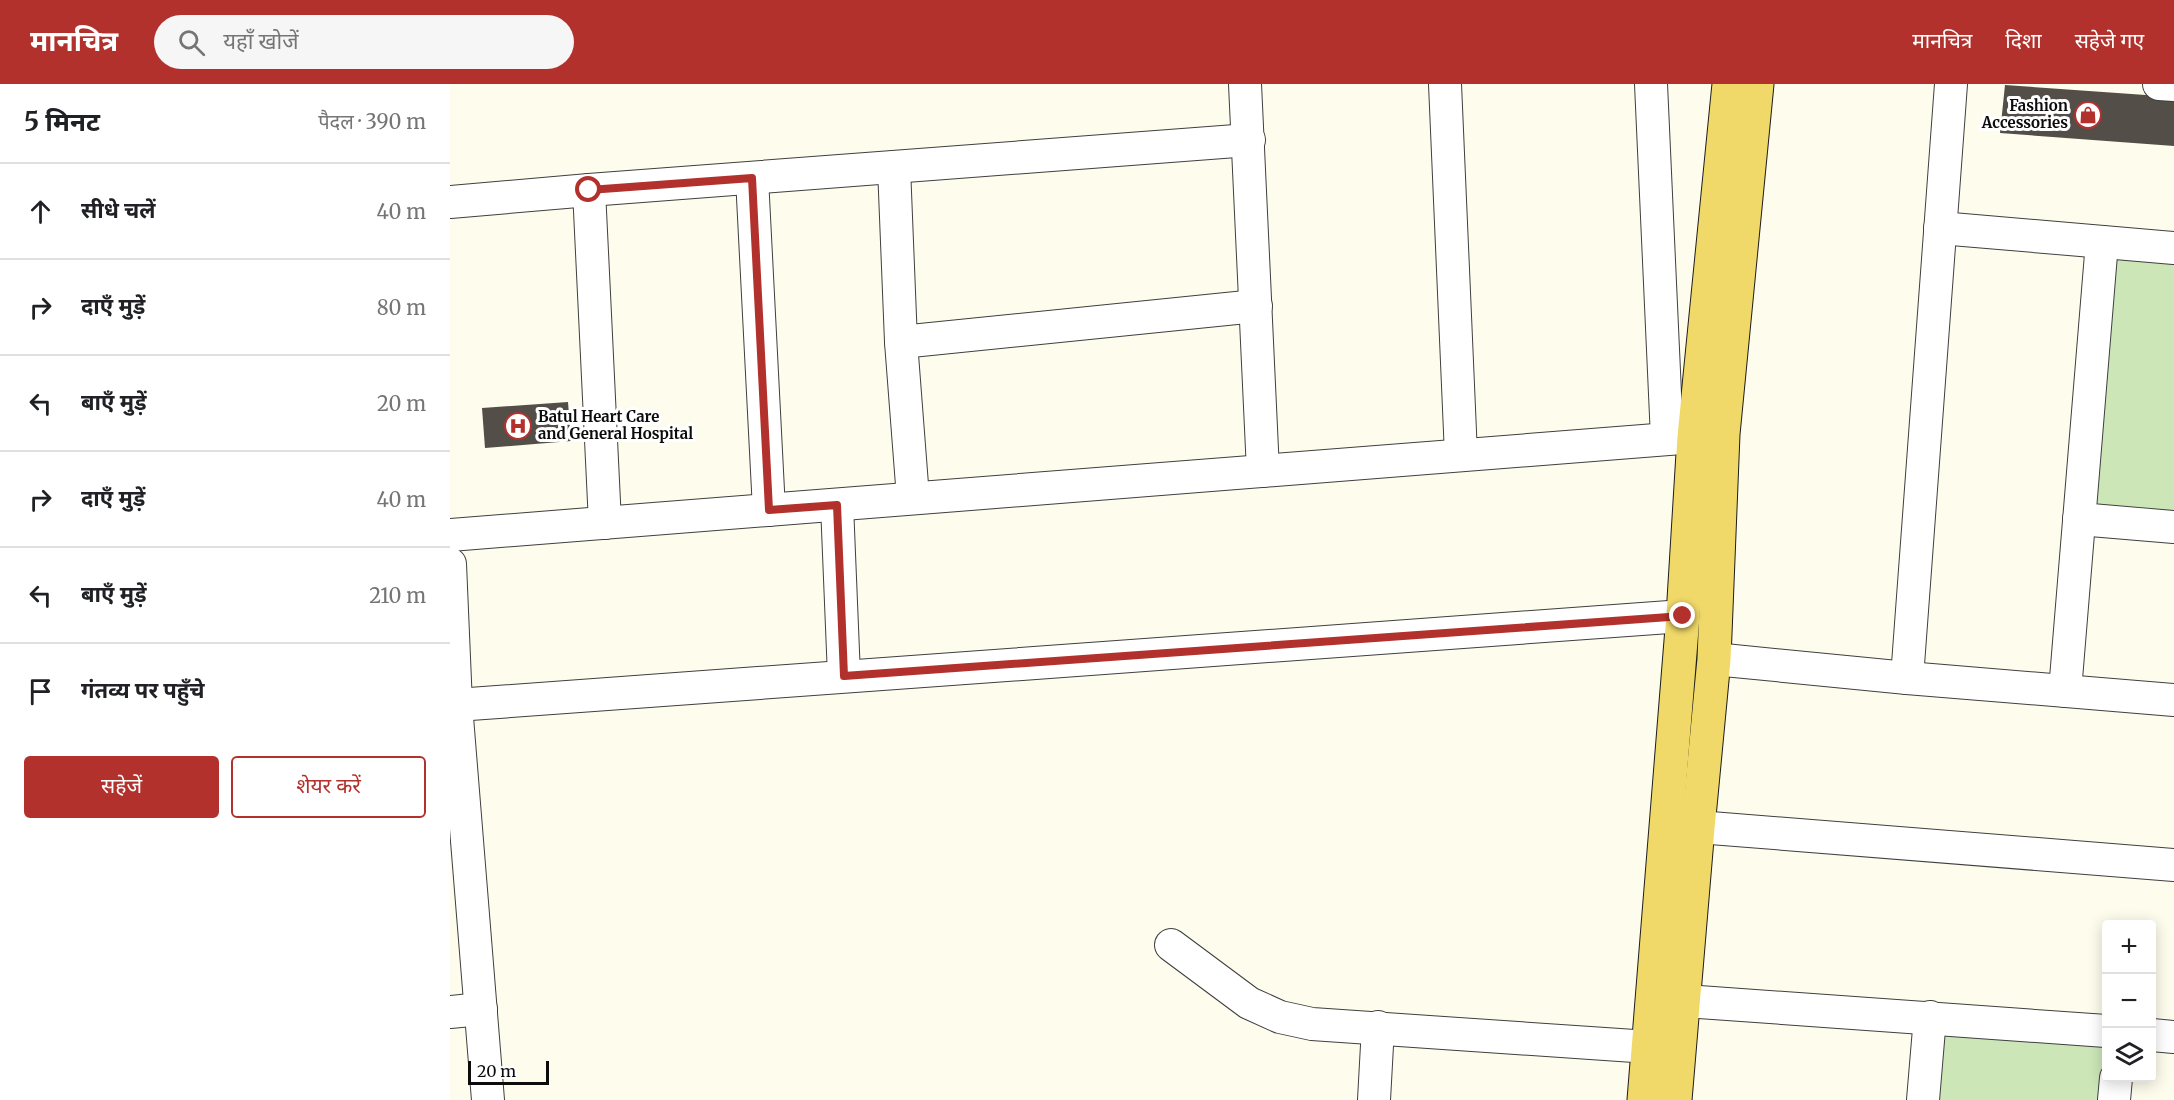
<!DOCTYPE html>
<html lang="hi">
<meta charset="utf-8">
<style>
body{margin:0;font-family:Merriweather,"Noto Sans Devanagari",serif;background:#f6f6f6;color:#202124}
.controls{position:absolute;right:18px;bottom:18px;display:grid;overflow:hidden;border-radius:6px;box-shadow:0 3px 15px #0003}
.controls button{width:54px;height:54px;display:grid;place-items:center;padding:0;border:0;border-bottom:2px solid #e0e0e0;background:#fff;color:#202124;font:30px sans-serif}
.scale{position:absolute;left:18px;bottom:15px;width:81px;box-sizing:border-box;padding-left:6px;border:3px solid #0c0c0c;border-top:0;font-size:16px;line-height:21px;white-space:nowrap;color:#0c0c0c;-webkit-text-stroke:4px #fff;paint-order:stroke}
.stop{position:absolute;width:18px;height:18px;margin:-14px;border:4px solid #b2312d;border-radius:50%;background:#fff}
.stop.end{background:#b2312d;border-color:#fff;box-shadow:0 2px 6px #0008}
.list{margin:0;padding:0;list-style:none}
h2{display:flex;justify-content:space-between;align-items:center;height:78px;margin:0;padding:0 24px;font-size:26px}
h2 small{font-size:20px;font-weight:400;color:#757577}
.list li{display:grid;grid-template-columns:39px 1fr auto;gap:18px;align-items:center;box-sizing:border-box;height:96px;padding:0 24px;border-top:2px solid #e0e0e0}
.list b{display:block;font-size:22px;white-space:nowrap}
.list em{font-size:20px;font-style:normal;color:#757577}
.actions{display:flex;gap:12px;padding:18px 24px}
.actions a{flex:1;padding:14px 0;border:2px solid #b2312d;border-radius:6px;text-align:center;font-size:21px;color:#b2312d}
.actions .main{background:#b2312d;color:#fff}
.icon{flex:none;width:33px;height:33px;fill:none;stroke:currentColor;stroke-width:2;stroke-linecap:round;stroke-linejoin:round}
.map{position:relative;flex:none;width:1724px;height:1016px;overflow:hidden}
header{display:flex;align-items:center;gap:36px;box-sizing:border-box;height:84px;padding:0 30px;background:#b2312d;color:#fff}
header strong{font-size:28px}
nav{display:flex;gap:33px;margin-inline-start:auto;font-size:21px}
.search{width:420px;height:54px;background:#f6f6f6;display:flex;align-items:center;gap:15px;box-sizing:border-box;padding:0 21px;border-radius:33px;color:#757577;font-size:22px}
main{display:flex}
aside{flex:1;background:#fff}
.map>svg:first-child{display:block}
.green{fill:#cce6b8}
.building{fill:#544e49}
.lines{fill:none;stroke-linecap:round;stroke-linejoin:round}
.minor-casing{stroke:#3f3f3f;stroke-width:34}
.primary-casing{stroke:#1d1d1d;stroke-width:35}
.minor{stroke:#fff;stroke-width:32}
.primary{stroke:#f0d969;stroke-width:33}
.route{stroke:#b2312d;stroke-width:8}
.labels{text-anchor:middle;stroke-width:6;stroke-linejoin:round;paint-order:stroke}
.poi-label{font-size:15px;font-weight:bold;fill:#0c0c0c;stroke:#fff;text-anchor:end}
</style>
<header>
<strong>मानचित्र</strong>
<div class="search"><svg class="icon" aria-label="search" viewBox="0 0 24 24"><circle cx="10" cy="10" r="6"/><path d="M15 15l6 6"/></svg>यहाँ खोजें</div>
<nav><a>मानचित्र</a><a>दिशा</a><a>सहेजे गए</a></nav>
</header>
<main>
<aside>
<h2>5 मिनट<small>पैदल · 390 m</small></h2>
<ul class="list">
<li><svg class="icon" aria-label="ahead" viewBox="0 0 24 24"><path d="M12 20V5M6 11l6-6 6 6"/></svg><div><b>सीधे चलें</b></div><em>40 m</em></li>
<li><svg class="icon" aria-label="right" viewBox="0 0 24 24"><path d="M7 20v-9h11M14 6l5 5-5 5"/></svg><div><b>दाएँ मुड़ें</b></div><em>80 m</em></li>
<li><svg class="icon" aria-label="left" viewBox="0 0 24 24"><path d="M17 20v-9H6M10 6l-5 5 5 5"/></svg><div><b>बाएँ मुड़ें</b></div><em>20 m</em></li>
<li><svg class="icon" aria-label="right" viewBox="0 0 24 24"><path d="M7 20v-9h11M14 6l5 5-5 5"/></svg><div><b>दाएँ मुड़ें</b></div><em>40 m</em></li>
<li><svg class="icon" aria-label="left" viewBox="0 0 24 24"><path d="M17 20v-9H6M10 6l-5 5 5 5"/></svg><div><b>बाएँ मुड़ें</b></div><em>210 m</em></li>
<li><svg class="icon" aria-label="arrive" viewBox="0 0 24 24"><path d="M6 21V4h12l-3 4 3 4H6"/></svg><div><b>गंतव्य पर पहुँचे</b></div></li>
</ul>
<div class="actions"><a class="main">सहेजें</a><a>शेयर करें</a></div>
</aside>
<div class="map">
<svg width="1724" height="1016" viewBox="0 0 1724 1016">
<rect width="100%" height="100%" fill="#fefcec"/>
<!-- green -->
<g class="green">
<path d="M1663 175 1724 180V431L1642 424Z"/>
<path d="M1489 948 1656 960 1652 1016H1484Z"/>
</g>
<!-- building -->
<g class="building">
<path d="M1555 1 1724 13V62L1550 49Z"/>
<path d="M118 318 121 357 35 364 32 324Z"/>
</g>
<g class="lines">
<defs>
<g id="minor">
<path d="M795 0 813 387"/>
<path d="M995 0 1011 371"/>
<path d="M1201 0 1217 354"/>
<path d="M1709 0 1724 1"/>
<path d="M444 83 451 258 463 414"/>
<path d="M302 94 319 426"/>
<path d="M139 106 155 439"/>
<path d="M0 118 139 106 799 56"/>
<path d="M1490 144 1724 164"/>
<path d="M451 258 806 222"/>
<path d="M387 421 394 592"/>
<path d="M1629 435 1724 443"/>
<path d="M0 451 1244 353"/>
<path d="M0 480 6 621 38 1016"/>
<path d="M1264 575 1457 594 1724 616"/>
<path d="M1457 594 1501 0"/>
<path d="M1615 607 1652 158"/>
<path d="M6 621 1233 532"/>
<path d="M1248 743 1724 781"/>
<path d="M721 861 799 919 830 933 862 940 1199 963"/>
<path d="M1235 917 1656 947"/>
<path d="M0 928 31 925"/>
<path d="M1702 951 1724 953"/>
<path d="M924 1016 928 943"/>
<path d="M1473 1016 1480 933"/>
<path d="M1664 1016 1666 994"/>
</g>
<g id="primary">
<path d="M1194 1016 1233 532 1244 353 1279 0"/>
<path d="M1225 1016 1248 743 1264 575 1273 350 1307 0"/>
</g>
</defs>
<!-- minor casing -->
<use href="#minor" class="minor-casing"/>
<!-- primary casing -->
<use href="#primary" class="primary-casing"/>
<!-- minor -->
<use href="#minor" class="minor"/>
<!-- primary -->
<use href="#primary" class="primary"/>
</g>
<g class="lines">
<!-- route -->
<path class="route" d="M139 106 302 94 319 426 387 421 394 592 1233 532"/>
</g>
<!-- icons -->
<defs>
<symbol id="shop-ring" viewBox="-11 -11 22 22"><circle r="9.5" fill="#fff" stroke="#b2312d" stroke-width="1.5"/><path d="M-5-2.5h2.3a2.7 3.5 0 0 1 5.4 0H5L5.5 6h-11ZM-1.5-2.5h3a1.5 2.3 0 0 0-3 0Z" fill="#b2312d"/></symbol>
<symbol id="hospital-ring" viewBox="-11 -11 22 22"><circle r="9.5" fill="#fff" stroke="#b2312d" stroke-width="1.5"/><path d="M-5-5h3v3.5h4V-5h3V5h-3V1.5h-4V5h-3Z" fill="#b2312d"/></symbol>
</defs>
<g fill-rule="evenodd">
<use href="#shop-ring" x="1623" y="16" width="30" height="30"/>
<use href="#hospital-ring" x="53" y="327" width="30" height="30"/>
</g>
<g class="labels">
<!-- poi labels -->
<g class="poi-label">
<text x="1618" y="27">Fashion<tspan x="1618" dy="17">Accessories</tspan></text>
<text x="88" y="338" text-anchor="start">Batul Heart Care<tspan x="88" dy="17">and General Hospital</tspan></text>
</g>
</g>
</svg>
<div class="controls">
<button>+</button>
<button>−</button>
<button><svg class="icon" aria-label="layers" viewBox="0 0 24 24"><path d="M12 4l9 5-9 5-9-5zM3 14l9 5 9-5"/></svg></button>
</div>
<div class="scale">20 m</div>
<div class="stop" style="left:139px;top:106px"></div>
<div class="stop end" style="left:1233px;top:532px"></div>
</div>
</main>
